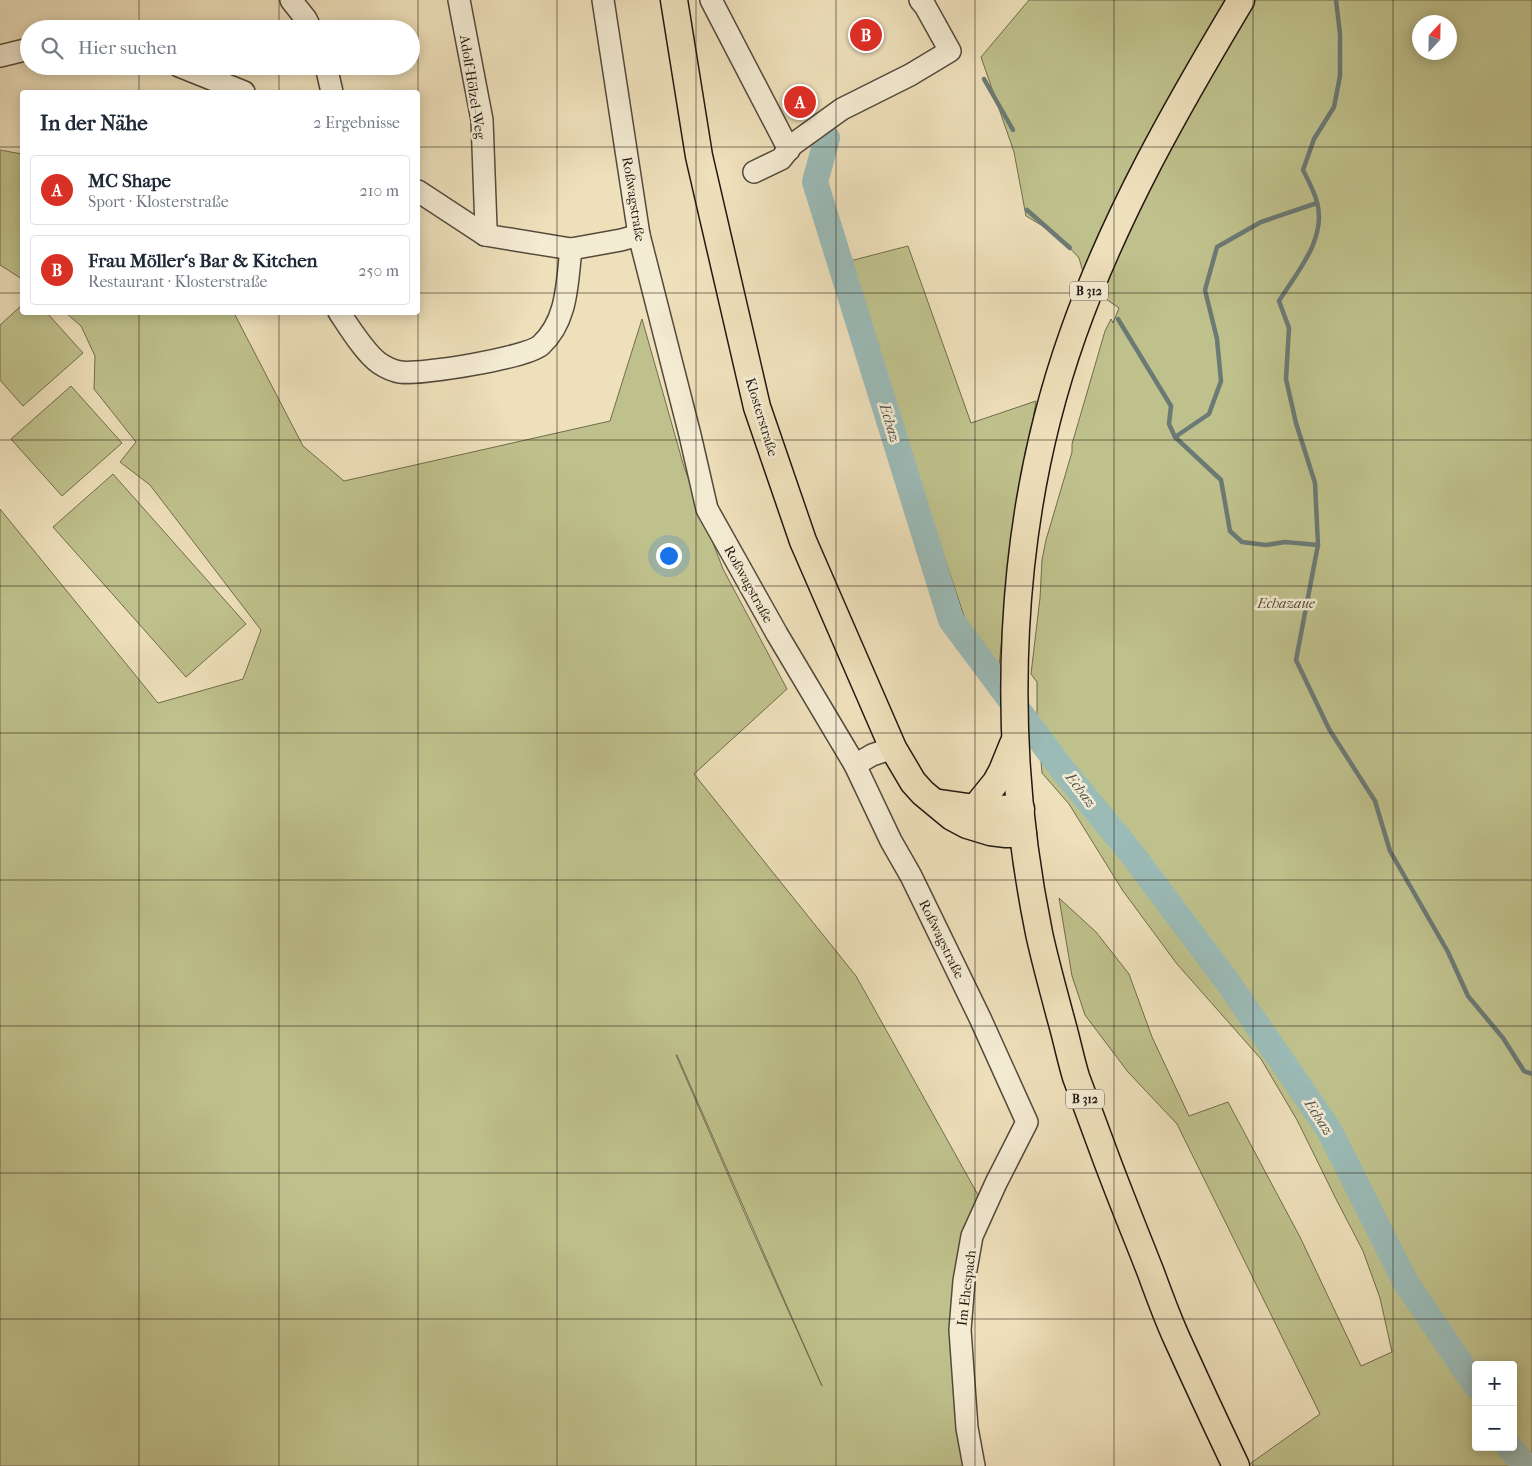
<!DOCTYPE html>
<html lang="de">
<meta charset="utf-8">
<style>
body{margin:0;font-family:"IM FELL French Canon",serif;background:#f6f6f7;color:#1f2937}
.controls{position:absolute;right:15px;bottom:15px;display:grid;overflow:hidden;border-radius:5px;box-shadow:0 2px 12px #0003}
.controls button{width:45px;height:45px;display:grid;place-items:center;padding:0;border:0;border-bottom:1px solid #e0e1e3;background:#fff;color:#1f2937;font:25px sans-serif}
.compass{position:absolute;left:1412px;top:15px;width:45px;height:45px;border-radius:50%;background:#fff;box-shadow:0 2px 12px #0003;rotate:22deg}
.you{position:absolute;left:668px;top:555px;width:18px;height:18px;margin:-12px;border:4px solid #fff;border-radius:50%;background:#1a73e8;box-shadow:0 0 0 8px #1a73e833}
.badge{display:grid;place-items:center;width:32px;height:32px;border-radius:50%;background:#d93025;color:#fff;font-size:16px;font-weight:700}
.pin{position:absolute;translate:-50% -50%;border:2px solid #fff;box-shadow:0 1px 5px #0006}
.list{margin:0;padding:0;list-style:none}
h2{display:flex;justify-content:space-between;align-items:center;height:65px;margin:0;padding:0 20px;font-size:21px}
h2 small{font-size:16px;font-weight:400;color:#747a83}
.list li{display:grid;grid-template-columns:32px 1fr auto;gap:15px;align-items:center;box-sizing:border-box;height:70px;margin:0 10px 10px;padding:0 10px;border:1px solid #e0e1e3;border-radius:5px}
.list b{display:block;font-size:19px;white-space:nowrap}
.list p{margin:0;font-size:16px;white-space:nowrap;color:#747a83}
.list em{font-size:16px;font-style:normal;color:#747a83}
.icon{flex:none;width:28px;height:28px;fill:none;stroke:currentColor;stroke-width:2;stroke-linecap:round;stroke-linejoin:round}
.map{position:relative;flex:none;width:1532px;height:1466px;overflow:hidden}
.search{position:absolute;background:#fff;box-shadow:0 2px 12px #0003;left:20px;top:20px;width:400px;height:55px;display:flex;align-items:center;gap:12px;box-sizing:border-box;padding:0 18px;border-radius:28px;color:#747a83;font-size:19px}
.panel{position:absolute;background:#fff;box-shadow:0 2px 12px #0003;left:20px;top:90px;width:400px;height:225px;border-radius:5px}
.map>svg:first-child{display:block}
.green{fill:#bfc18c;stroke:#706c4e;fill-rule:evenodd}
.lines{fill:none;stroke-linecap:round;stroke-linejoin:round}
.stream{stroke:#6b7a75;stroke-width:4.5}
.river{stroke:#9bbbb7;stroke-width:26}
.minor-casing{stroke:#554a3c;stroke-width:24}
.major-casing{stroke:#221811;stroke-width:29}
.minor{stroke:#f4ebd3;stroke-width:21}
.major{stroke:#eee0bb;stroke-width:26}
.grid{fill:none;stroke:#221811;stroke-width:1;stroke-opacity:0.55}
.labels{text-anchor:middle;stroke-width:5;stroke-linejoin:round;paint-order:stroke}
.shield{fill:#f4ebd3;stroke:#61574b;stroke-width:1}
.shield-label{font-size:12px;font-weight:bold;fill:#221811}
.street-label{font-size:14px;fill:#221811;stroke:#f4ebd3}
.park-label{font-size:14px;font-style:italic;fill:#514b36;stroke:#f4ebd3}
.water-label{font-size:15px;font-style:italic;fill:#4c514b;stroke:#f4ebd3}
</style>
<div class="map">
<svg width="1532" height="1466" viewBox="0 0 1532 1466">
<rect width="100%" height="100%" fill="#eee0bb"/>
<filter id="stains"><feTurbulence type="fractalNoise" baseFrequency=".004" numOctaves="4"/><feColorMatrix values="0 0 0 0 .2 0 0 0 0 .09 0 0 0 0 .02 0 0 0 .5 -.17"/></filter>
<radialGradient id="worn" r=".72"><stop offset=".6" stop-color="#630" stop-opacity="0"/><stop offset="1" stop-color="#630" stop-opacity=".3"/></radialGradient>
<!-- green -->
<g class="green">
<path d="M1029 0H1532V1466H1253L1251 1463 1320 1414 1177 1124 1128 1072 1085 1015 1072 976 1059 898 1096 932 1129 974 1152 1037 1189 1116 1228 1102 1300 1237 1361 1366 1392 1352 1380 1298 1363 1251 1336 1199 1297 1120 1261 1059 1177 964 1123 891 1069 804 1042 773 1037 716V682L1031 674 1040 598 1042 560 1046 540 1072 452V444L1105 331 1111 319 1113 323 1119 308 1087 286 1079 258 1058 235 1026 216 1014 152 981 57ZM1420 22H1450V52H1420ZM1476 1365H1513V1447H1476Z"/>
<path d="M0 150 22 154V279L0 265Z"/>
<path d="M908 246 971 423 1036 401 1007 579 999 668 970 634 846 262Z"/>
<path d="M22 305V312L47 313 83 353 23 406 0 380V325Z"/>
<path d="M66 313H234L303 446 344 481 610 421 642 319 684 467 723 569 787 689 694 774 856 976 978 1195 989 1200 964 1281 974 1466H0V509L158 703 243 679 261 630 150 485 120 462 136 442 94 389 95 356 81 326ZM676 1055H677L822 1386 749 1223Z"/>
<path d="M71 386 122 443 62 496 11 439Z"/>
<path d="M113 474 246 624 186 677 53 527Z"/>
</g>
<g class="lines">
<!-- stream -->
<g class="stream">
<path d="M1336 0 1340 34V76L1334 107 1314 139 1303 170C1308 180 1314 191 1317 202 1327 239 1297 272 1279 301L1289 328 1286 379 1296 423 1315 483 1318 545 1296 660 1329 729 1375 801 1390 851 1448 952 1468 996 1503 1038 1524 1071 1532 1074"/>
<path d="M984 79 1013 130"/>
<path d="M1027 210 1070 248"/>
<path d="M1118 319 1171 406 1169 424 1175 437 1221 480 1230 531 1242 542 1266 545 1285 542 1318 545"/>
<path d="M1175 437 1209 414 1221 381 1217 339 1205 290 1217 247 1261 222 1317 203"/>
</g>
<!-- river -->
<g class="river">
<path d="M827 138 815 182 951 620 1062 769 1132 854 1227 981 1329 1130 1405 1281 1476 1386"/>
<path d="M1509 1447 1526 1466"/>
</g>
<defs>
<g id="minor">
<path d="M291 0 306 19 311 29"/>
<path d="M459 0 482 120 486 228 485 235"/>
<path d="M603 0 639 235 690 435 707 509 777 634 855 765 891 841 911 876 980 1018 1027 1122 996 1183 972 1236 964 1281 960 1330 967 1428 974 1466"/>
<path d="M711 0 789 150"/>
<path d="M0 56 29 49"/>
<path d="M179 66 244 92"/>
<path d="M326 66 332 92"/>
<path d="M754 172 781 159 792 145 842 109 910 75 950 51 925 6 920 0"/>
<path d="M418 191 485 235 571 249 621 240 639 235"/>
<path d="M339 312C349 327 365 353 379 363 385 367 393 371 400 372 420 375 527 358 541 345 568 320 567 282 571 249"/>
<path d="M855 765 872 755 893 748"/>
</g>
<g id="major">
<path d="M674 0 699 156 757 407 803 541 893 748 913 782 923 793 952 817 967 825 990 832 1006 834H1023"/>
<path d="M940 803 975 808 1021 809"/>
<path d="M975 808 996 782 1002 771 1013 744"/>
<path d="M1236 1466C1216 1424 1196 1381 1177 1339 1167 1317 1159 1295 1151 1273 1135 1232 1118 1191 1103 1150 1094 1126 1085 1101 1076 1077 1070 1057 1066 1036 1060 1016 1053 989 1045 961 1039 933 999 737 1006 523 1073 334 1115 215 1177 107 1241 0"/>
</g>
</defs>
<!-- minor casing -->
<use href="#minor" class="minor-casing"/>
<!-- major casing -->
<use href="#major" class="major-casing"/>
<!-- minor -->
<use href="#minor" class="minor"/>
<!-- major -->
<use href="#major" class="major"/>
</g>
<!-- grid -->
<path class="grid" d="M139 0V29M279 0V29M418 0V1466M557 0V1466M696 0V1466M836 0V1466M975 0V1466M1114 0V1466M1253 0V1466M1393 0V1466M139 66V92M279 66V92M0 147H22M418 147H1532M0 293H22M418 293H1532M139 312V1466M279 312V1466M0 440H1532M0 586H1532M0 733H1532M0 880H1532M0 1026H1532M0 1173H1532M0 1319H1532"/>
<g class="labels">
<!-- shield labels -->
<g class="shield">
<rect x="1070" y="281.5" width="38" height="19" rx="4"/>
<rect x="1066" y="1089.5" width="38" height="19" rx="4"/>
</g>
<g class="shield-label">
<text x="1089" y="295">B 312</text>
<text x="1085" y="1103">B 312</text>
</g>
<!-- street labels -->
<g class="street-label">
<text transform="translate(473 87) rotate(81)" y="5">Adolf-Hölzel-Weg</text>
<text transform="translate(634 199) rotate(81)" y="5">Roßwagstraße</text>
<text transform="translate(762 417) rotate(73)" y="5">Klosterstraße</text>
<text transform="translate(749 584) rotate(61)" y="5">Roßwagstraße</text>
<text transform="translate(942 939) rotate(64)" y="5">Roßwagstraße</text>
<text transform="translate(966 1288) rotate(-83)" y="5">Im Ehespach</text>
</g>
<!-- park labels -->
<g class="park-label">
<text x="1286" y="608">Echazaue</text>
</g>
<!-- water labels -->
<g class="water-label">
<text transform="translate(890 423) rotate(73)" y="5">Echaz</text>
<text transform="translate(1081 790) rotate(53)" y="5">Echaz</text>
<text transform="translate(1319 1117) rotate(57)" y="5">Echaz</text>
</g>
</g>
<rect width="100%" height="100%" filter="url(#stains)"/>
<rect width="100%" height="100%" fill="url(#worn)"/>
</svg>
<div class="controls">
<button>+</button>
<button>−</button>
</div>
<svg class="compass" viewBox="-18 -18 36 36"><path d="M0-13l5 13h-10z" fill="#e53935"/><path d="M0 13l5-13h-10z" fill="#747a83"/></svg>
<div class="you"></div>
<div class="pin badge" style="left:800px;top:102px">A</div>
<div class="pin badge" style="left:866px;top:35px">B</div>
<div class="search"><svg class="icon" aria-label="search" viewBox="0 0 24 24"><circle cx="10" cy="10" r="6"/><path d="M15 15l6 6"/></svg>Hier suchen</div>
<section class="panel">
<h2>In der Nähe<small>2 Ergebnisse</small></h2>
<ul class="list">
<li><span class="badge">A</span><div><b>MC Shape</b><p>Sport · Klosterstraße</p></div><em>210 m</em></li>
<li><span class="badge">B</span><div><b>Frau Möller‘s Bar &amp; Kitchen</b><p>Restaurant · Klosterstraße</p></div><em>250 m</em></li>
</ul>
</section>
</div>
